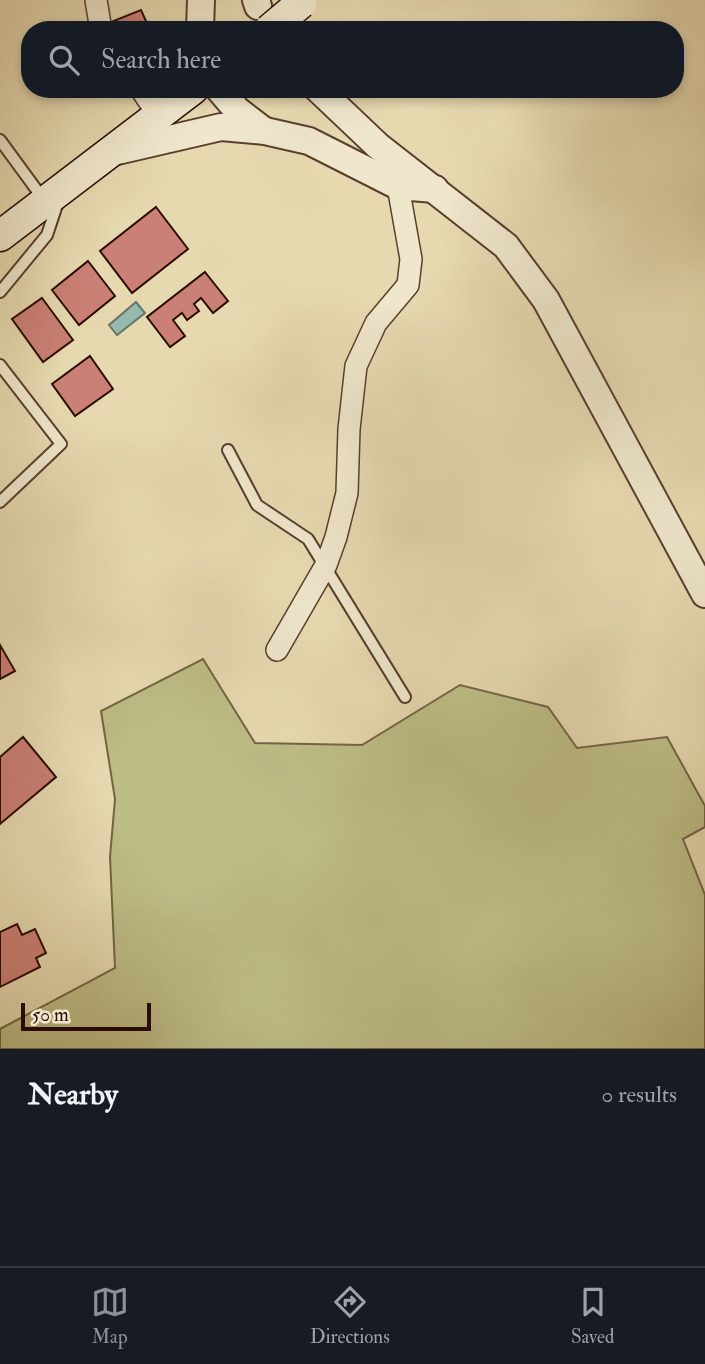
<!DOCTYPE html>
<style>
body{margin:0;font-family:"IM FELL Double Pica",serif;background:#20242c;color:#f1f3f6}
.scale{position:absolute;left:21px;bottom:18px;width:130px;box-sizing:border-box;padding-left:7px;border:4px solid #2a0c02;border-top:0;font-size:19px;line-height:24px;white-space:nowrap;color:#2a0c02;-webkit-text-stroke:5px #efe6cc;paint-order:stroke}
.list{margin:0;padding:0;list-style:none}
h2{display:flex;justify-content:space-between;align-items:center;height:91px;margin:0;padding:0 28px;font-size:30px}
h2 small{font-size:23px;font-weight:400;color:#9ea1a6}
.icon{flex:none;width:38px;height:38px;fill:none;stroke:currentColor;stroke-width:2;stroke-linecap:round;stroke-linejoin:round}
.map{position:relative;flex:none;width:705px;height:1049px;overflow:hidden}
.search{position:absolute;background:#171b24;box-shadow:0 4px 10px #0003;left:21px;right:21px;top:21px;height:77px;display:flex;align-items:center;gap:18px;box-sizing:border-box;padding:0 24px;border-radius:28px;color:#9ea1a6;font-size:26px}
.sheet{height:217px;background:#171b24}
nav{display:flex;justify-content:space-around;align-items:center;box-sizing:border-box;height:98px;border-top:2px solid #363941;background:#171b24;font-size:19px;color:#9ea1a6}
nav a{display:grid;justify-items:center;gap:4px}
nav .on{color:#8c9099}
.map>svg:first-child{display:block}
.green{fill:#bdbd86;stroke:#746444;stroke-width:2}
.water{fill:#96baad;stroke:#6b7469;stroke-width:2}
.building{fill:#ca8076;stroke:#2a0c02;stroke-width:2}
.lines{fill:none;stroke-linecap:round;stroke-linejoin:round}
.service-casing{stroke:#593f2e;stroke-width:14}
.minor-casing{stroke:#593f2e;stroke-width:24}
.tertiary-casing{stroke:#593f2e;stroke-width:30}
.secondary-casing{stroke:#2a0c02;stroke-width:33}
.service{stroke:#efe6cc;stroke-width:10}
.minor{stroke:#efe6cc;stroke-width:21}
.tertiary{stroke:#efe6cc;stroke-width:26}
.secondary{stroke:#efe6cc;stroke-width:30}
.secondary-bridge-casing{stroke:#2a0c02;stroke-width:33;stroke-linecap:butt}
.secondary-bridge{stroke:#efe6cc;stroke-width:30}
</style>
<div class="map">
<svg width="705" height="1049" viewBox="0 0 705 1049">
<rect width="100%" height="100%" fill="#e6d9b0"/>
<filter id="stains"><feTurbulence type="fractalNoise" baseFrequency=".00286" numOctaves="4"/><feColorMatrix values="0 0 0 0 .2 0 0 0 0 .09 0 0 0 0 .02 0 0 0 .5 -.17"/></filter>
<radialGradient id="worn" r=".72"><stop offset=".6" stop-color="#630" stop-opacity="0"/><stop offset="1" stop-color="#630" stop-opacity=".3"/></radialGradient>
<!-- green -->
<path class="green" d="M203 659 255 743 362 745 460 685 548 707 577 748 667 737 705 806V827L683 839 705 895V1049H0V1029L115 968 110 857 115 799 101 711Z"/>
<!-- water -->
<path class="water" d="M136 302 145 313 117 335 109 325Z"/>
<!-- building -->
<g class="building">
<path d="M141 10 150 30H114L111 22Z"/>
<path d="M156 207 188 249 132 293 100 251Z"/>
<path d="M88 261 115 296 79 325 52 290Z"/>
<path d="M205 272 228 301 213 313 201 298 194 304 199 311 187 320 182 313 173 320 185 336 170 347 147 317Z"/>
<path d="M42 298 73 340 43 362 12 319Z"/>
<path d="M90 356 113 389 75 416 52 384Z"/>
<path d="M0 645 15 671 0 679Z"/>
<path d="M23 737 56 777 0 824V757Z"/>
<path d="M17 924 22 935 35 929 46 953 36 958 40 967 0 987V932Z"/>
</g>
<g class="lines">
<defs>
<g id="service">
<path d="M0 140 44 200"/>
<path d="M0 292 47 235 58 202"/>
<path d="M0 365 61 444 0 502"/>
<path d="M228 450 257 505 308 539 405 697"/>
</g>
<g id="minor">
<path d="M96 0 101 30"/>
<path d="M141 89 159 116"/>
<path d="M277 650 326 565 336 537 347 493 349 429 356 366 376 323 408 285 411 259 398 186"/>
</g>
<g id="tertiary">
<path d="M256 0 258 6"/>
<path d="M200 30 201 0"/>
<path d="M219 89 237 110 263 130"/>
<path d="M318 89 378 146 506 246 546 300 705 594"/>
<path d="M113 152 221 127 265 131 309 141 398 186 435 189"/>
</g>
<path id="secondary" d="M0 236 193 89"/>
</defs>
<!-- service casing -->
<use href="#service" class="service-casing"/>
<!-- minor casing -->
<use href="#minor" class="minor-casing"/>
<!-- tertiary casing -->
<use href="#tertiary" class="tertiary-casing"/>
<!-- secondary casing -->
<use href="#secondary" class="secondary-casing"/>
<!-- service -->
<use href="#service" class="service"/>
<!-- minor -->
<use href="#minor" class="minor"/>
<!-- tertiary -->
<use href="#tertiary" class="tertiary"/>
<!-- secondary -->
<use href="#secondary" class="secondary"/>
<defs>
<path id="secondary-bridge" d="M269 30 301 3"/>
</defs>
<!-- secondary-bridge casing -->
<use href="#secondary-bridge" class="secondary-bridge-casing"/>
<!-- secondary-bridge -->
<use href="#secondary-bridge" class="secondary-bridge"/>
</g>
<rect width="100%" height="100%" filter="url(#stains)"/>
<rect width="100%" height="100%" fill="url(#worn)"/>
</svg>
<div class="scale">50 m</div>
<div class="search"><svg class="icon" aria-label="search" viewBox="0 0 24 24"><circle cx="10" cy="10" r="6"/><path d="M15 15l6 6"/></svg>Search here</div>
</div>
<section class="sheet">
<h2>Nearby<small>0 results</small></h2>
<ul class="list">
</ul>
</section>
<nav>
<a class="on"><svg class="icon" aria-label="map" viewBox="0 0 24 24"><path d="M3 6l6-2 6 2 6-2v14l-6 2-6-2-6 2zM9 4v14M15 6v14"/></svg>Map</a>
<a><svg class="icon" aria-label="directions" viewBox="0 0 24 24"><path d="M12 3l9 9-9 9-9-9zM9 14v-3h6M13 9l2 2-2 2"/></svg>Directions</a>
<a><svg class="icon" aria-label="saved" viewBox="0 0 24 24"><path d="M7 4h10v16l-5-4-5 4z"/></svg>Saved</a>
</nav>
